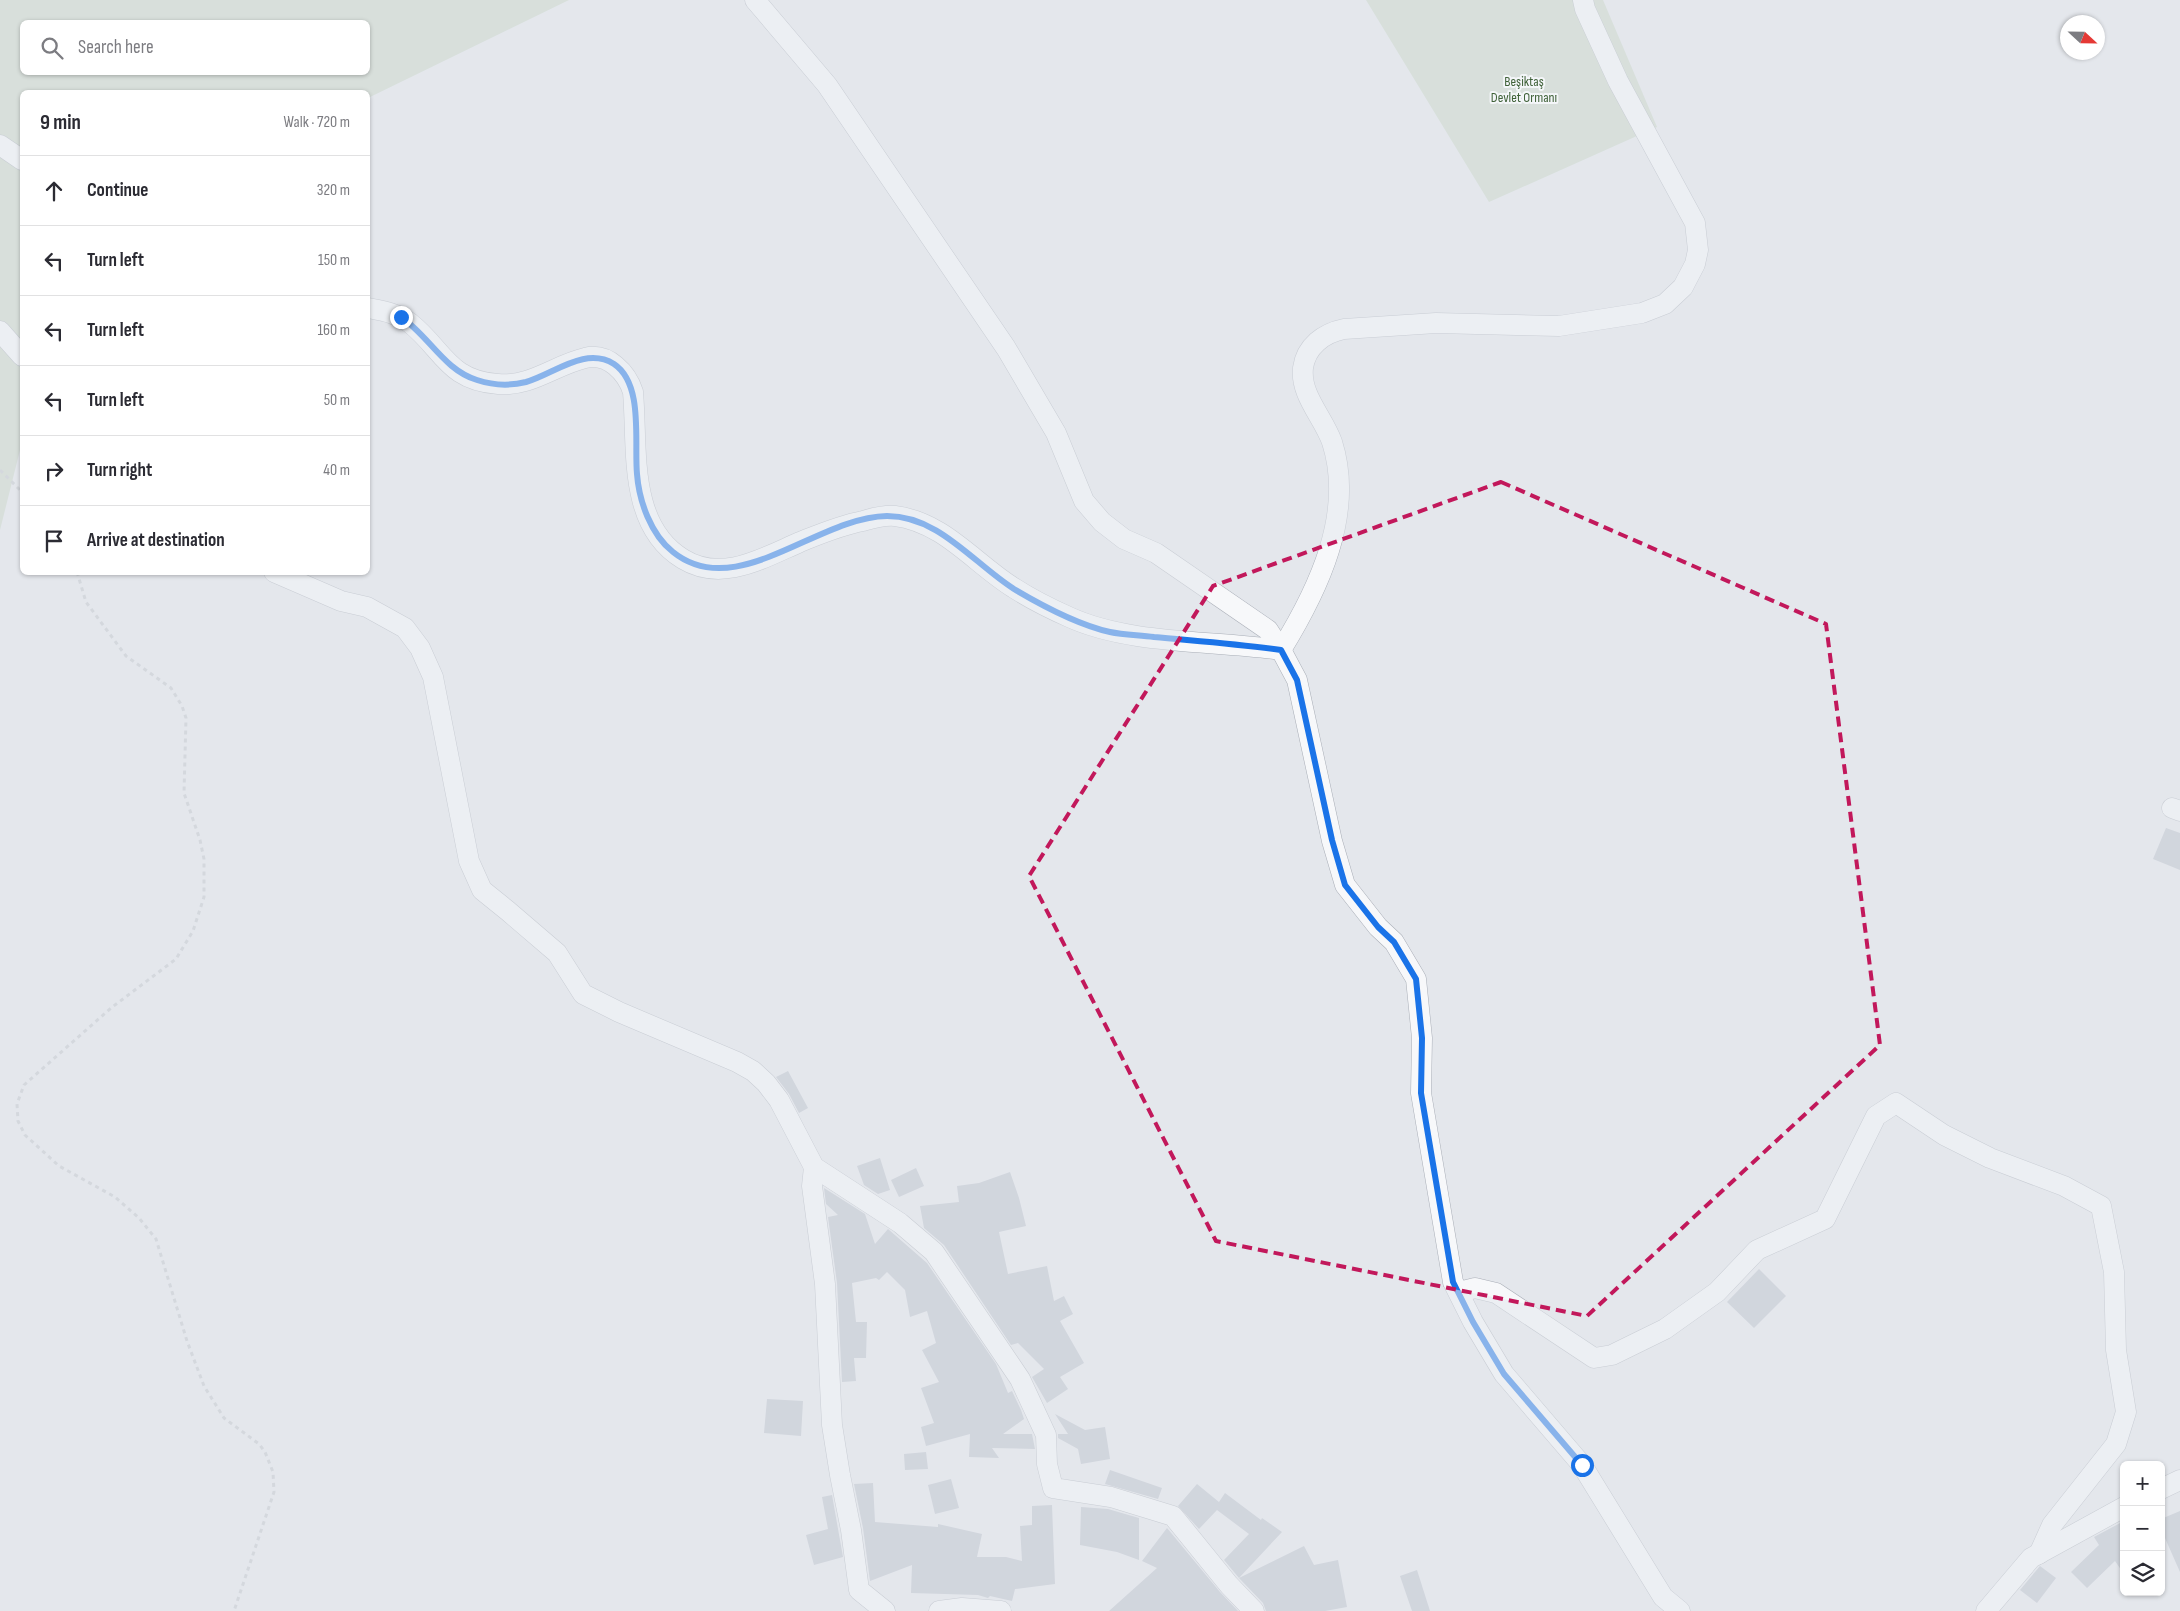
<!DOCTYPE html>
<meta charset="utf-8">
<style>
body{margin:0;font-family:"Sofia Sans Condensed",sans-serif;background:#f7f7f7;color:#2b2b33}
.controls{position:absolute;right:15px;bottom:15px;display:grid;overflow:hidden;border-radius:8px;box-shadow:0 1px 4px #0004}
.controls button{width:45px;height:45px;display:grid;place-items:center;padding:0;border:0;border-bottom:1px solid #e1e1e2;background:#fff;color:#2b2b33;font:25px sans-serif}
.compass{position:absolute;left:2060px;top:15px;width:45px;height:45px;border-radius:50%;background:#fff;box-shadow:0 1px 4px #0004;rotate:112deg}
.stop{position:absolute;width:15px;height:15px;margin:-11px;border:4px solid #1a73e8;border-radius:50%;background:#fff}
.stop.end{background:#1a73e8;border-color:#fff;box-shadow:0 1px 5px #0008}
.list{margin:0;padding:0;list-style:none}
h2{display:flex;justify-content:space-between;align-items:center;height:65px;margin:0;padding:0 20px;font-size:21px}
h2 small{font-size:16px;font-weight:400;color:#7c7c81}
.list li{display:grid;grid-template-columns:32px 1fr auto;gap:15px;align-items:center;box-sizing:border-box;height:70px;padding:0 20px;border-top:1px solid #e1e1e2}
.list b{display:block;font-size:19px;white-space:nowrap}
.list em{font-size:16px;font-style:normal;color:#7c7c81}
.icon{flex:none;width:28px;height:28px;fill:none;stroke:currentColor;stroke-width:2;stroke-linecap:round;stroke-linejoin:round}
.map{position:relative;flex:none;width:2180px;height:1611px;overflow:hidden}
.search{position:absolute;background:#fff;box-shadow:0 1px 4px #0004;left:20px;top:20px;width:350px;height:55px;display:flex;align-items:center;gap:12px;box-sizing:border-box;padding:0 18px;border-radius:8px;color:#7c7c81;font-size:19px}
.panel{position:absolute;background:#fff;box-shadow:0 1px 4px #0004;left:20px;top:90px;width:350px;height:485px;border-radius:8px}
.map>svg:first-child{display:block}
.green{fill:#c9d6c5;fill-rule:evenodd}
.building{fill:#bbc0ca}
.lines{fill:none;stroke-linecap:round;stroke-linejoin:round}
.minor-casing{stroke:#a9aeb7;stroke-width:21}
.path{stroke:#c2c5cb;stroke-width:3;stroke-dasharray:4 4;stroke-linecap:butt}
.minor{stroke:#f7f8fa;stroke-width:20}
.route{stroke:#1a73e8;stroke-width:6}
.marked{fill:none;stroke:#c2185b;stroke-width:4;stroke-dasharray:10 6;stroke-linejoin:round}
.labels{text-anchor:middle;stroke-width:4;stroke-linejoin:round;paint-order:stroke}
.park-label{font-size:14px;fill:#3f6138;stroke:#f4f6f9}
</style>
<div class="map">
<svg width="2180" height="1611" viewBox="0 0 2180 1611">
<rect width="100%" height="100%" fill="#e4e7ec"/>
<!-- green -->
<g class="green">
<path d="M0 0H569L368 98V92H22V442L0 530ZM22 22H368V72H22Z"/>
<path d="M1366 0H1603L1657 127 1489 202Z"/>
</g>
<!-- building -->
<g class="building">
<path d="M2166 828 2180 833V870L2153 859Z"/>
<path d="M788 1071 808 1108 799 1113 789 1094 776 1077Z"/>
<path d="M880 1158 890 1190 878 1194 864 1185 857 1166Z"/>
<path d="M916 1168 924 1186 899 1197 891 1180Z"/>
<path d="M1010 1172 1019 1198 1026 1226 999 1232 1008 1274 1047 1266 1054 1301 1064 1296 1073 1314 1060 1321 1084 1363 1060 1377 1068 1389 1047 1403 1032 1377 1044 1369 1018 1343 1011 1345 944 1245 924 1228 920 1206 959 1202 957 1186 979 1183Z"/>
<path d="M824 1188 865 1214 875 1244 888 1229 927 1263 996 1364 1008 1393 1012 1391 1021 1410 1024 1419 1003 1434H1032L1035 1449 992 1448 999 1458 969 1457 970 1434 926 1446 921 1427 934 1423 921 1388 939 1382 922 1350 936 1343 927 1311 910 1317 905 1290 887 1272 879 1280 876 1278 852 1283 856 1322H867L866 1358H854L856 1381 842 1382 837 1283 828 1217 838 1215 826 1204Z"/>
<path d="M1759 1269 1786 1296 1754 1328 1727 1302Z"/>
<path d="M767 1399 803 1401 801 1436 764 1433Z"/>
<path d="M1055 1414 1085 1430 1105 1427 1110 1459 1081 1464 1078 1449 1058 1438V1434H1068Z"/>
<path d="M926 1452 928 1469 905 1470 904 1454Z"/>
<path d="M1110 1470 1162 1488 1158 1499 1105 1484Z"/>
<path d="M951 1479 959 1508 935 1514 928 1485Z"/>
<path d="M873 1483 875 1522 938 1527V1524L982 1534 977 1557H1006L1022 1561 1020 1526 1032 1525V1506L1052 1505 1055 1584 1015 1589 1012 1601 990 1596 988 1598 978 1595 911 1593 912 1565 870 1581 863 1528 854 1484Z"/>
<path d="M1197 1484 1219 1502 1225 1493 1261 1520 1262 1518 1282 1532 1239 1578 1224 1560 1249 1534 1217 1510 1199 1529 1178 1506Z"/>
<path d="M832 1495 843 1557 814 1565 806 1535 828 1529 822 1497Z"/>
<path d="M1081 1507 1108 1509 1139 1518V1560L1117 1552 1080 1545Z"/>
<path d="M2180 1511V1572L2161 1529V1519Z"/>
<path d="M2124 1521V1574L2115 1561 2087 1588 2071 1572 2099 1545 2094 1537Z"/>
<path d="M1167 1528 1220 1592 1238 1611H1109L1157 1568 1142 1561Z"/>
<path d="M1304 1546 1314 1565 1338 1560 1347 1607 1325 1611H1266L1263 1603 1239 1578Z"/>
<path d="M2040 1566 2056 1578 2037 1603 2020 1590Z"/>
<path d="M1417 1570 1430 1611H1412L1400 1576Z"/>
</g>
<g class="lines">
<defs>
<g id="minor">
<path d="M755 0 827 85 1006 348 1056 433 1084 501 1102 522 1124 539 1156 553 1268 630 1281 650 1297 680 1332 841 1345 885 1378 927 1394 942 1416 979 1422 1038 1421 1093 1453 1282 1473 1322 1504 1374 1582 1465 1663 1597 1680 1611"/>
<path d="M0 145 22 160"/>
<path d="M368 308C383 311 397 313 410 323 443 349 448 381 498 384 531 387 555 365 585 358 608 352 627 373 633 392 638 448 627 525 683 559 722 583 763 558 800 542 820 534 841 525 863 521 873 518 884 515 895 516 944 522 975 564 1014 588 1031 599 1051 609 1069 617 1130 645 1214 640 1281 650 1318 590 1355 514 1332 442 1323 417 1300 395 1303 368 1306 346 1324 333 1344 329L1436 323 1559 326 1642 313 1665 304 1683 287 1695 264 1698 250 1695 223 1618 81 1585 9 1583 0"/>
<path d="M0 331 22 356"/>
<path d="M274 572 341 601 367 607 405 628 420 648 433 677 469 861 482 890 508 911 557 953 583 994 619 1012 737 1062 753 1071 766 1083 779 1100 814 1167 900 1223 934 1252 1020 1379 1046 1435 1047 1464 1053 1488 1111 1497 1173 1516 1229 1585 1254 1611"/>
<path d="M2172 808 2180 811"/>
<path d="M814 1167 812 1186 825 1284 832 1425 840 1475 851 1530 859 1590 885 1611"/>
<path d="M1459 1292 1475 1288 1496 1293 1594 1358 1612 1355 1665 1329 1717 1292 1757 1250 1825 1219 1876 1116 1896 1103 1944 1135 1990 1158 2064 1186 2101 1206 2114 1272 2116 1350 2126 1412 2116 1444 2052 1525 2039 1554"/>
<path d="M2161 1489 2180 1480"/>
<path d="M939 1611 962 1608 1001 1611"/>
<path d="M1986 1611 2031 1558 2124 1507"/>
</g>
</defs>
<!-- minor casing -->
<use href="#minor" class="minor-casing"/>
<!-- path -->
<g class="path">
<path d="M0 470 22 492"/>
<path d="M77 572 86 602 126 656 171 688 182 706 186 718 184 793 200 840 204 859V897L193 931 176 959 111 1008 24 1085 17 1104 18 1121 25 1135 59 1166 115 1197 139 1218 156 1239 187 1341 204 1386 224 1418 259 1444 265 1452 273 1472 274 1492 234 1611"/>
</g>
<!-- minor -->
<use href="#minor" class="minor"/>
</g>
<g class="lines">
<!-- route -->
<path class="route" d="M401 317C429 336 444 370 477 380 492 385 510 386 526 382 554 374 585 346 614 364 644 384 634 442 637 474 639 501 651 535 673 552 736 603 817 517 887 516 939 516 973 563 1014 589 1041 605 1079 625 1110 632 1124 635 1140 635 1154 637 1196 641 1239 644 1281 650L1297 680 1332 840 1345 885 1378 927 1394 942 1416 979 1422 1038 1421 1093 1453 1282 1473 1322 1504 1374 1582 1465"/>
</g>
<!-- marked area -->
<path d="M0 0H2180V1611H0ZM1501 482 1826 624 1880 1045 1587 1316 1216 1241 1029 876 1213 586Z" fill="#e4e7ec" fill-opacity=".55" fill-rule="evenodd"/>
<path class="marked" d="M1501 482 1826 624 1880 1045 1587 1316 1216 1241 1029 876 1213 586Z"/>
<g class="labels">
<!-- park labels -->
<g class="park-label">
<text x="1524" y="86">Beşiktaş<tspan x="1524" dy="16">Devlet Ormanı</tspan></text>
</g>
</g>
</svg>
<div class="controls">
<button>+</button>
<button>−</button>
<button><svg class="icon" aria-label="layers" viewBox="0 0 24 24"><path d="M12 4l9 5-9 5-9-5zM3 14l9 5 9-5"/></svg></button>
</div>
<svg class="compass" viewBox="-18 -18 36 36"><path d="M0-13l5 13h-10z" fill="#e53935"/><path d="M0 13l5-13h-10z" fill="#7c7c81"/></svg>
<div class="stop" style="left:1582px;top:1465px"></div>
<div class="stop end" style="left:401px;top:317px"></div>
<div class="search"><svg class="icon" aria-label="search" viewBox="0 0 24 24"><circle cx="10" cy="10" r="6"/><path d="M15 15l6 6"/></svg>Search here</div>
<section class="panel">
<h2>9 min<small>Walk · 720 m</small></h2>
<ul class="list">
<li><svg class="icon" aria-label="ahead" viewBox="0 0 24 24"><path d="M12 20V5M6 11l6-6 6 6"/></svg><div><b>Continue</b></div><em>320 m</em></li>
<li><svg class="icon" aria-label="left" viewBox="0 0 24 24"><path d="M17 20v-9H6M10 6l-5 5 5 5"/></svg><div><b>Turn left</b></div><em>150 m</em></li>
<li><svg class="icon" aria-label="left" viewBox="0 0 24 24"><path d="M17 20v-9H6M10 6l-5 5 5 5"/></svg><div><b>Turn left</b></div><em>160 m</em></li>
<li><svg class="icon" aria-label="left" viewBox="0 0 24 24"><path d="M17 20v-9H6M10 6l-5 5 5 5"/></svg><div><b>Turn left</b></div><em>50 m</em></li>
<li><svg class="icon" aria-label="right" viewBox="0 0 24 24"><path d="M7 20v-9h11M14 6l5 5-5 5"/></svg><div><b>Turn right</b></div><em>40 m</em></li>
<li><svg class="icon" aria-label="arrive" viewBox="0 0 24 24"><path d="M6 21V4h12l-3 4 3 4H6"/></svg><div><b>Arrive at destination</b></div></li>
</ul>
</section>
</div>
